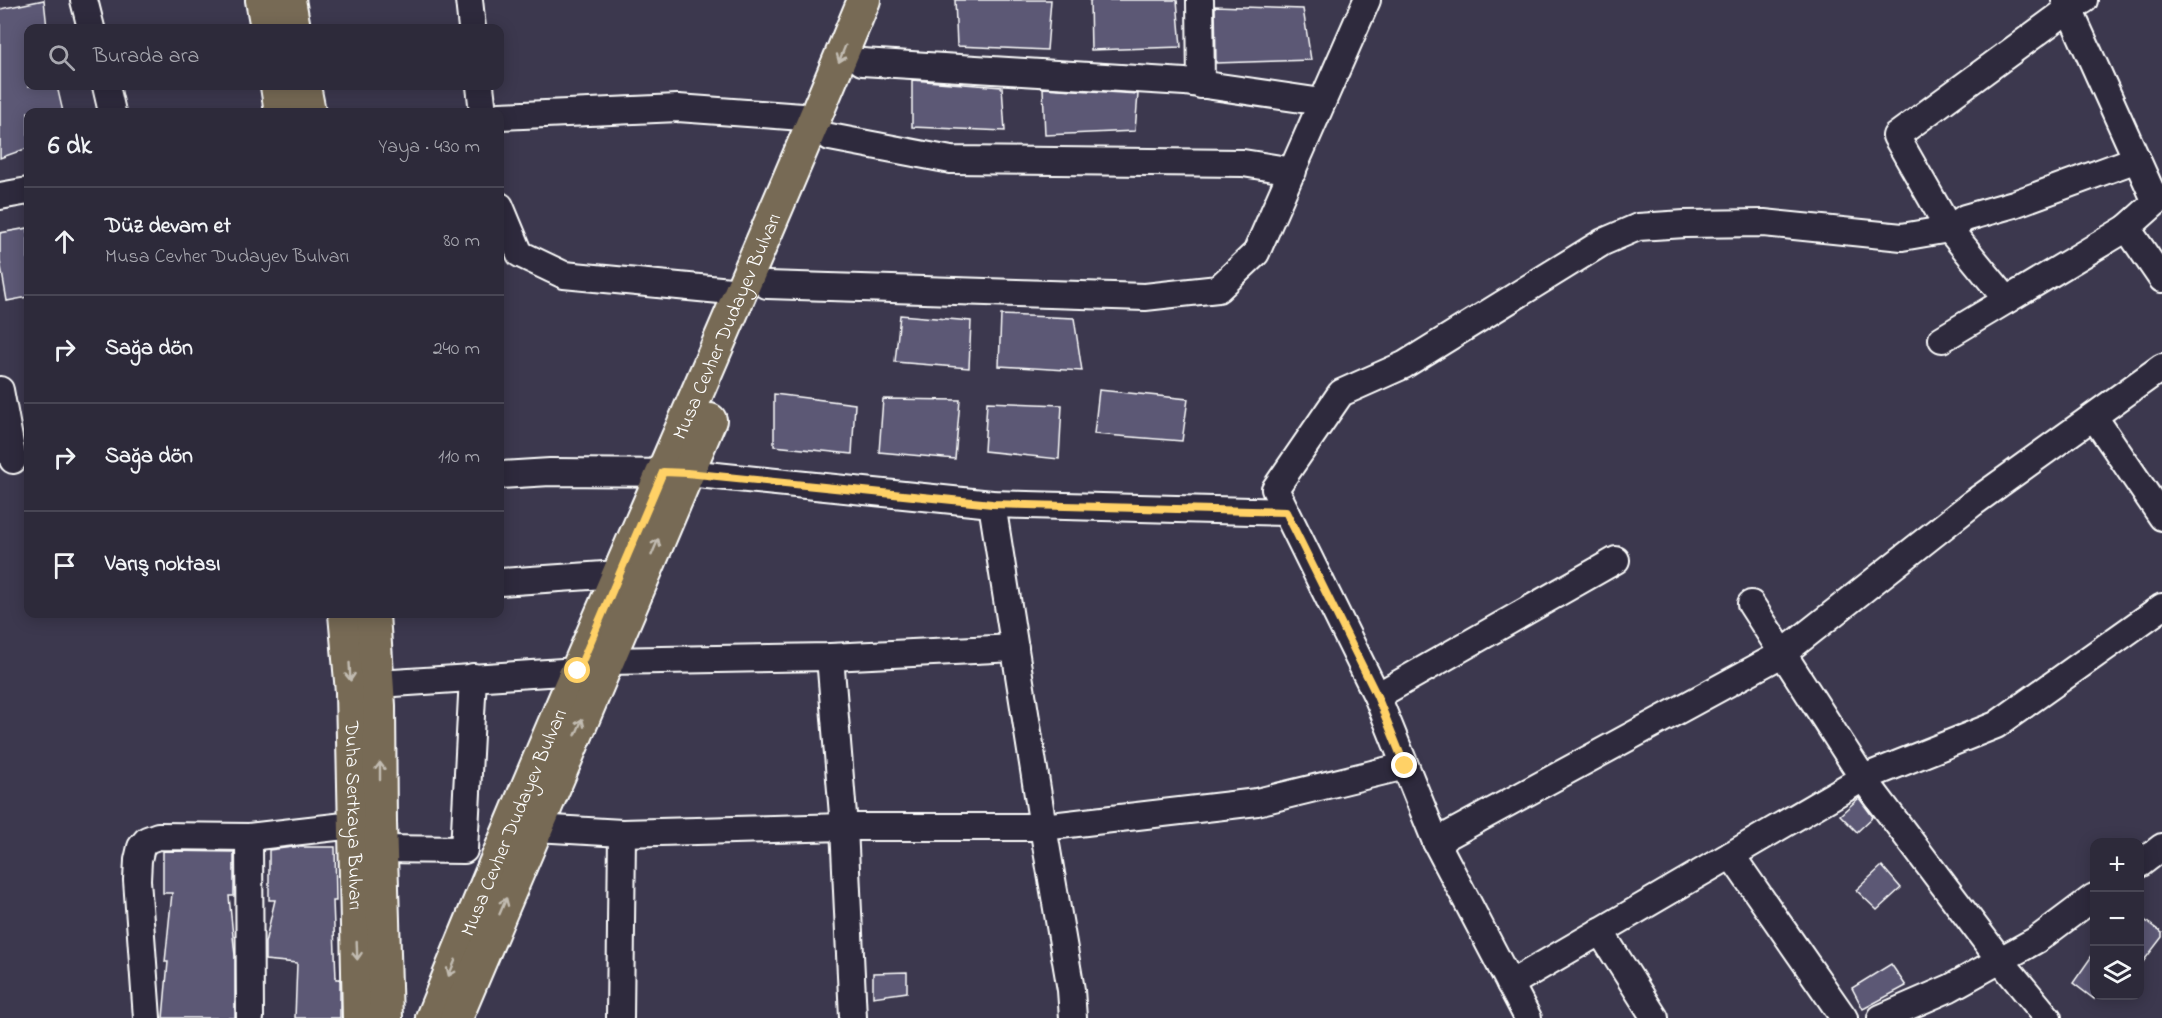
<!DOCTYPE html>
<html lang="tr">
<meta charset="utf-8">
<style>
body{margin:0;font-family:"Indie Flower",sans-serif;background:#393645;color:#f1f3f6}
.controls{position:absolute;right:18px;bottom:18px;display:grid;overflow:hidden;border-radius:12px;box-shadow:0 3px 15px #0003}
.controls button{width:54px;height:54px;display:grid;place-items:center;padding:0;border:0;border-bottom:2px solid #484654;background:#2d2a3a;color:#f1f3f6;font:30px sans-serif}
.stop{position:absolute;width:18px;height:18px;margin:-14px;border:4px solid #ffd166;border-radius:50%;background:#fff}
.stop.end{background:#ffd166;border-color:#fff;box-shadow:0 2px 6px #0008}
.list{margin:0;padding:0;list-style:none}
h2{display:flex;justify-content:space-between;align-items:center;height:78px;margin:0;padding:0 24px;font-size:26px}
h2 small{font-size:20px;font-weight:400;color:#a7a7af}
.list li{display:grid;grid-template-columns:39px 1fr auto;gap:18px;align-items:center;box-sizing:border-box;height:108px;padding:0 24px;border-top:2px solid #484654}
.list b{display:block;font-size:22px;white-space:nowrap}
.list p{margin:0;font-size:20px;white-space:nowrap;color:#a7a7af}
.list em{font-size:20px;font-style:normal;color:#a7a7af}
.icon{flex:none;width:33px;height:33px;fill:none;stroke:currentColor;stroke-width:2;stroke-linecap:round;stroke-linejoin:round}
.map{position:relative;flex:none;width:2162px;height:1018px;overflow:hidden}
.search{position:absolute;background:#2d2a3a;box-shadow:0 3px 15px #0003;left:24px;top:24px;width:480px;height:66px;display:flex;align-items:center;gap:15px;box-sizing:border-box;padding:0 21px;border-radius:12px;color:#a7a7af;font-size:22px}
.panel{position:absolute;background:#2d2a3a;box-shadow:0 3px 15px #0003;left:24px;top:108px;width:480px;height:510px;border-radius:12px}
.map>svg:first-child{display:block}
.building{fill:#5b5875;stroke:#fff;stroke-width:1.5}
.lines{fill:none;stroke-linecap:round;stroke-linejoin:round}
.minor-casing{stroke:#fff;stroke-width:30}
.major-casing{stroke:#fff;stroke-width:36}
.minor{stroke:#2f2a3d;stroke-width:26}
.major{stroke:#776a54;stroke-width:32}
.oneway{stroke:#c2bcb2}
.route{stroke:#ffd166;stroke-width:8}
.labels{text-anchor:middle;stroke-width:5;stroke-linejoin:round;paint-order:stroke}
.street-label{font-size:20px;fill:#fff;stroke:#2f2a3d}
</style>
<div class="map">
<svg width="2162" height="1018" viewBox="0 0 2162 1018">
<rect width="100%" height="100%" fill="#3c384e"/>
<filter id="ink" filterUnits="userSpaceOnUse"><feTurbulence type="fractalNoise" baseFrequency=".0167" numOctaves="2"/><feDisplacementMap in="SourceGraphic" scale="12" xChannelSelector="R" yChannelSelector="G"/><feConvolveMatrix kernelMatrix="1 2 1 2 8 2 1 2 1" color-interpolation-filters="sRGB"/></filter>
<g filter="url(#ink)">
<!-- building -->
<g class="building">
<path d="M44 0 47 28H28V86H57L63 112H28V148L0 158V9Z"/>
<path d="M955 0H1051L1047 50 957 46Z"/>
<path d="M1090 0H1177L1181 47 1091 50Z"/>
<path d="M1215 6 1303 9 1311 60 1216 63Z"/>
<path d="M912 80 1002 87 1005 131 912 127Z"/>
<path d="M1043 88 1138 94 1135 131 1045 135Z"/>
<path d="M28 228V297L7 301 0 261V233Z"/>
<path d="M900 315 971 321 969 368 895 362Z"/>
<path d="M1001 315 1074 318 1082 371 999 366Z"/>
<path d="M1099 390 1188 399 1182 441 1094 434Z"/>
<path d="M774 394 855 404 852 454 774 446Z"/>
<path d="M883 399 960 400 955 459 879 452Z"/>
<path d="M987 402 1062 405 1059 459 984 451Z"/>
<path d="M1859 798 1873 817 1857 832 1840 815Z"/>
<path d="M293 847H335L336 901H333L336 979H340V1018H295L297 963 265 960V943L275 900H269V850Z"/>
<path d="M163 851 234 852V896H229L235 956V1018H163L168 962H165L172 893H163Z"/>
<path d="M1882 866 1901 888 1877 910 1856 890Z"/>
<path d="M2139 916 2162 933V937L2139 967Z"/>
<path d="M2094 953V999L2073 983Z"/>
<path d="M1891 964 1906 986 1863 1009 1852 988Z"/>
<path d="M907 972V992L873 997V973Z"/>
</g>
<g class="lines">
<defs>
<g id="minor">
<path d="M84 0 91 28"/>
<path d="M469 0 472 28"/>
<path d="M1200 0 1201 85"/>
<path d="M2065 0 2156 202 2127 228 2162 279"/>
<path d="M862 62 1185 82 1322 102"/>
<path d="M106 86 112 112"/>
<path d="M480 86 483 112"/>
<path d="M500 116 678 108 816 118"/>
<path d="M830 137 951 160 1243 163 1293 171"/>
<path d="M0 196 28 191"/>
<path d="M500 206 520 254 564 275 741 292"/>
<path d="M767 285 1145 297 1218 289 1256 253 1367 0"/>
<path d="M2007 300 1949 229 1896 136 2069 9 2084 0"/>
<path d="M1942 339 2127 228"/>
<path d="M0 390 13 460"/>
<path d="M2094 417 2162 517"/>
<path d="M500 475 550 472 687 473 992 504 1286 512"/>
<path d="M992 504 1043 827 1071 990 1073 1018"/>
<path d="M500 582 619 574"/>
<path d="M1751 604 1863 778 2000 960 2048 1018"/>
<path d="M830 657 844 827 853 1018"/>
<path d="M607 661 830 657 1015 648"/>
<path d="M378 684 578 671"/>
<path d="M1377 696 1616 560"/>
<path d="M536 828 622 833 844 827H1043L1257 802 1405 766"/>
<path d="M249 837 250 1018"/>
<path d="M1436 842 1782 654 1973 503 2162 367"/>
<path d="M381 849 464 850 473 677"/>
<path d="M1731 855 1844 1018"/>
<path d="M2140 864 2162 847"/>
<path d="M1600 931 1655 1018"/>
<path d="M1510 984 1863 778 1996 725 2162 607"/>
<path d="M147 1018 137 880 138 860 141 847 147 840 158 836 249 837 353 825"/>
<path d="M620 1018 622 833"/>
<path d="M1528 1018 1436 842 1377 696 1275 489 1341 393 1404 365 1603 242 1638 227 1685 224 1764 223 1902 237 1949 229 1965 218 2014 204 2137 159"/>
<path d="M1881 1018 1950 988 2038 939 2094 897"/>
</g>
<g id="major">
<path d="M262 0 267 28"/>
<path d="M289 0 294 28"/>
<path d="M277 86 281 112"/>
<path d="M304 86 309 112"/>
<path id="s1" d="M345 614 352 692 359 1018"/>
<path d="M373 614 379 706 380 822 386 1018"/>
<path id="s2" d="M432 1018C569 676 724 341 864 0"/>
<path d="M456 1018 710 420"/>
</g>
</defs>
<!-- minor casing -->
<use href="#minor" class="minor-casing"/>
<!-- major casing -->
<use href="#major" class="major-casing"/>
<!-- minor -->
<use href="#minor" class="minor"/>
<!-- major -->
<use href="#major" class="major"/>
</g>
<!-- one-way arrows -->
<defs><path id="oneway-shaft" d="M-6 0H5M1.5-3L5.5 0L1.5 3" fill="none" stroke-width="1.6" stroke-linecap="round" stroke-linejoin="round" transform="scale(1.5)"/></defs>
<g class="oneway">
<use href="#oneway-shaft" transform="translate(842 54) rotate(112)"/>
<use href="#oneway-shaft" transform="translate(655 547) rotate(-67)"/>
<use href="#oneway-shaft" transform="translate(350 672) rotate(87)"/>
<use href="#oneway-shaft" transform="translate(579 727) rotate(-67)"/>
<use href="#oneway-shaft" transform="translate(380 771) rotate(-90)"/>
<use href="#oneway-shaft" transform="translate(503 906) rotate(-67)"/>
<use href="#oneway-shaft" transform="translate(357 951) rotate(88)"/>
<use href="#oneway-shaft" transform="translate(452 968) rotate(113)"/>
</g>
</g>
<g class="lines" filter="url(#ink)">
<!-- route -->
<path class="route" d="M578 671 663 472 687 473 992 504 1286 512 1377 696 1405 766"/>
</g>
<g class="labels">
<!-- street labels -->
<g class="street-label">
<text dy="7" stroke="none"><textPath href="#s2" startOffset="752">Musa Cevher Dudayev Bulvarı</textPath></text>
<text dy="7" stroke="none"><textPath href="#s1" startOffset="202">Duha Sertkaya Bulvarı</textPath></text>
<text dy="7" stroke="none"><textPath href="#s2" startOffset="212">Musa Cevher Dudayev Bulvarı</textPath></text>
</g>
</g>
</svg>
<div class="controls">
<button>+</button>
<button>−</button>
<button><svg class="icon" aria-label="layers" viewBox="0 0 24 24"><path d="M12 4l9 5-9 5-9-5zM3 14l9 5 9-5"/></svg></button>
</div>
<div class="stop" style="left:578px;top:671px"></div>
<div class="stop end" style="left:1405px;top:766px"></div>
<div class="search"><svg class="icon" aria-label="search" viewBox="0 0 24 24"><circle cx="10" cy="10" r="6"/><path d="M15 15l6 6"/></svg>Burada ara</div>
<section class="panel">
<h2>6 dk<small>Yaya · 430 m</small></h2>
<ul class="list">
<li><svg class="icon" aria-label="ahead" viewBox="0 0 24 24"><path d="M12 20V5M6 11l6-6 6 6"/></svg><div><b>Düz devam et</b><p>Musa Cevher Dudayev Bulvarı</p></div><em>80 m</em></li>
<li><svg class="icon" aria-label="right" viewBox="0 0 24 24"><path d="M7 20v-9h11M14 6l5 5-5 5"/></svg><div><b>Sağa dön</b></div><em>240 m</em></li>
<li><svg class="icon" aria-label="right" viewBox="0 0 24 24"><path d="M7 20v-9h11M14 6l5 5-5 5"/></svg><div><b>Sağa dön</b></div><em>110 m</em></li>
<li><svg class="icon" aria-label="arrive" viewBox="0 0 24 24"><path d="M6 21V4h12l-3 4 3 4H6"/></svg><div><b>Varış noktası</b></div></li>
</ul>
</section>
</div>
